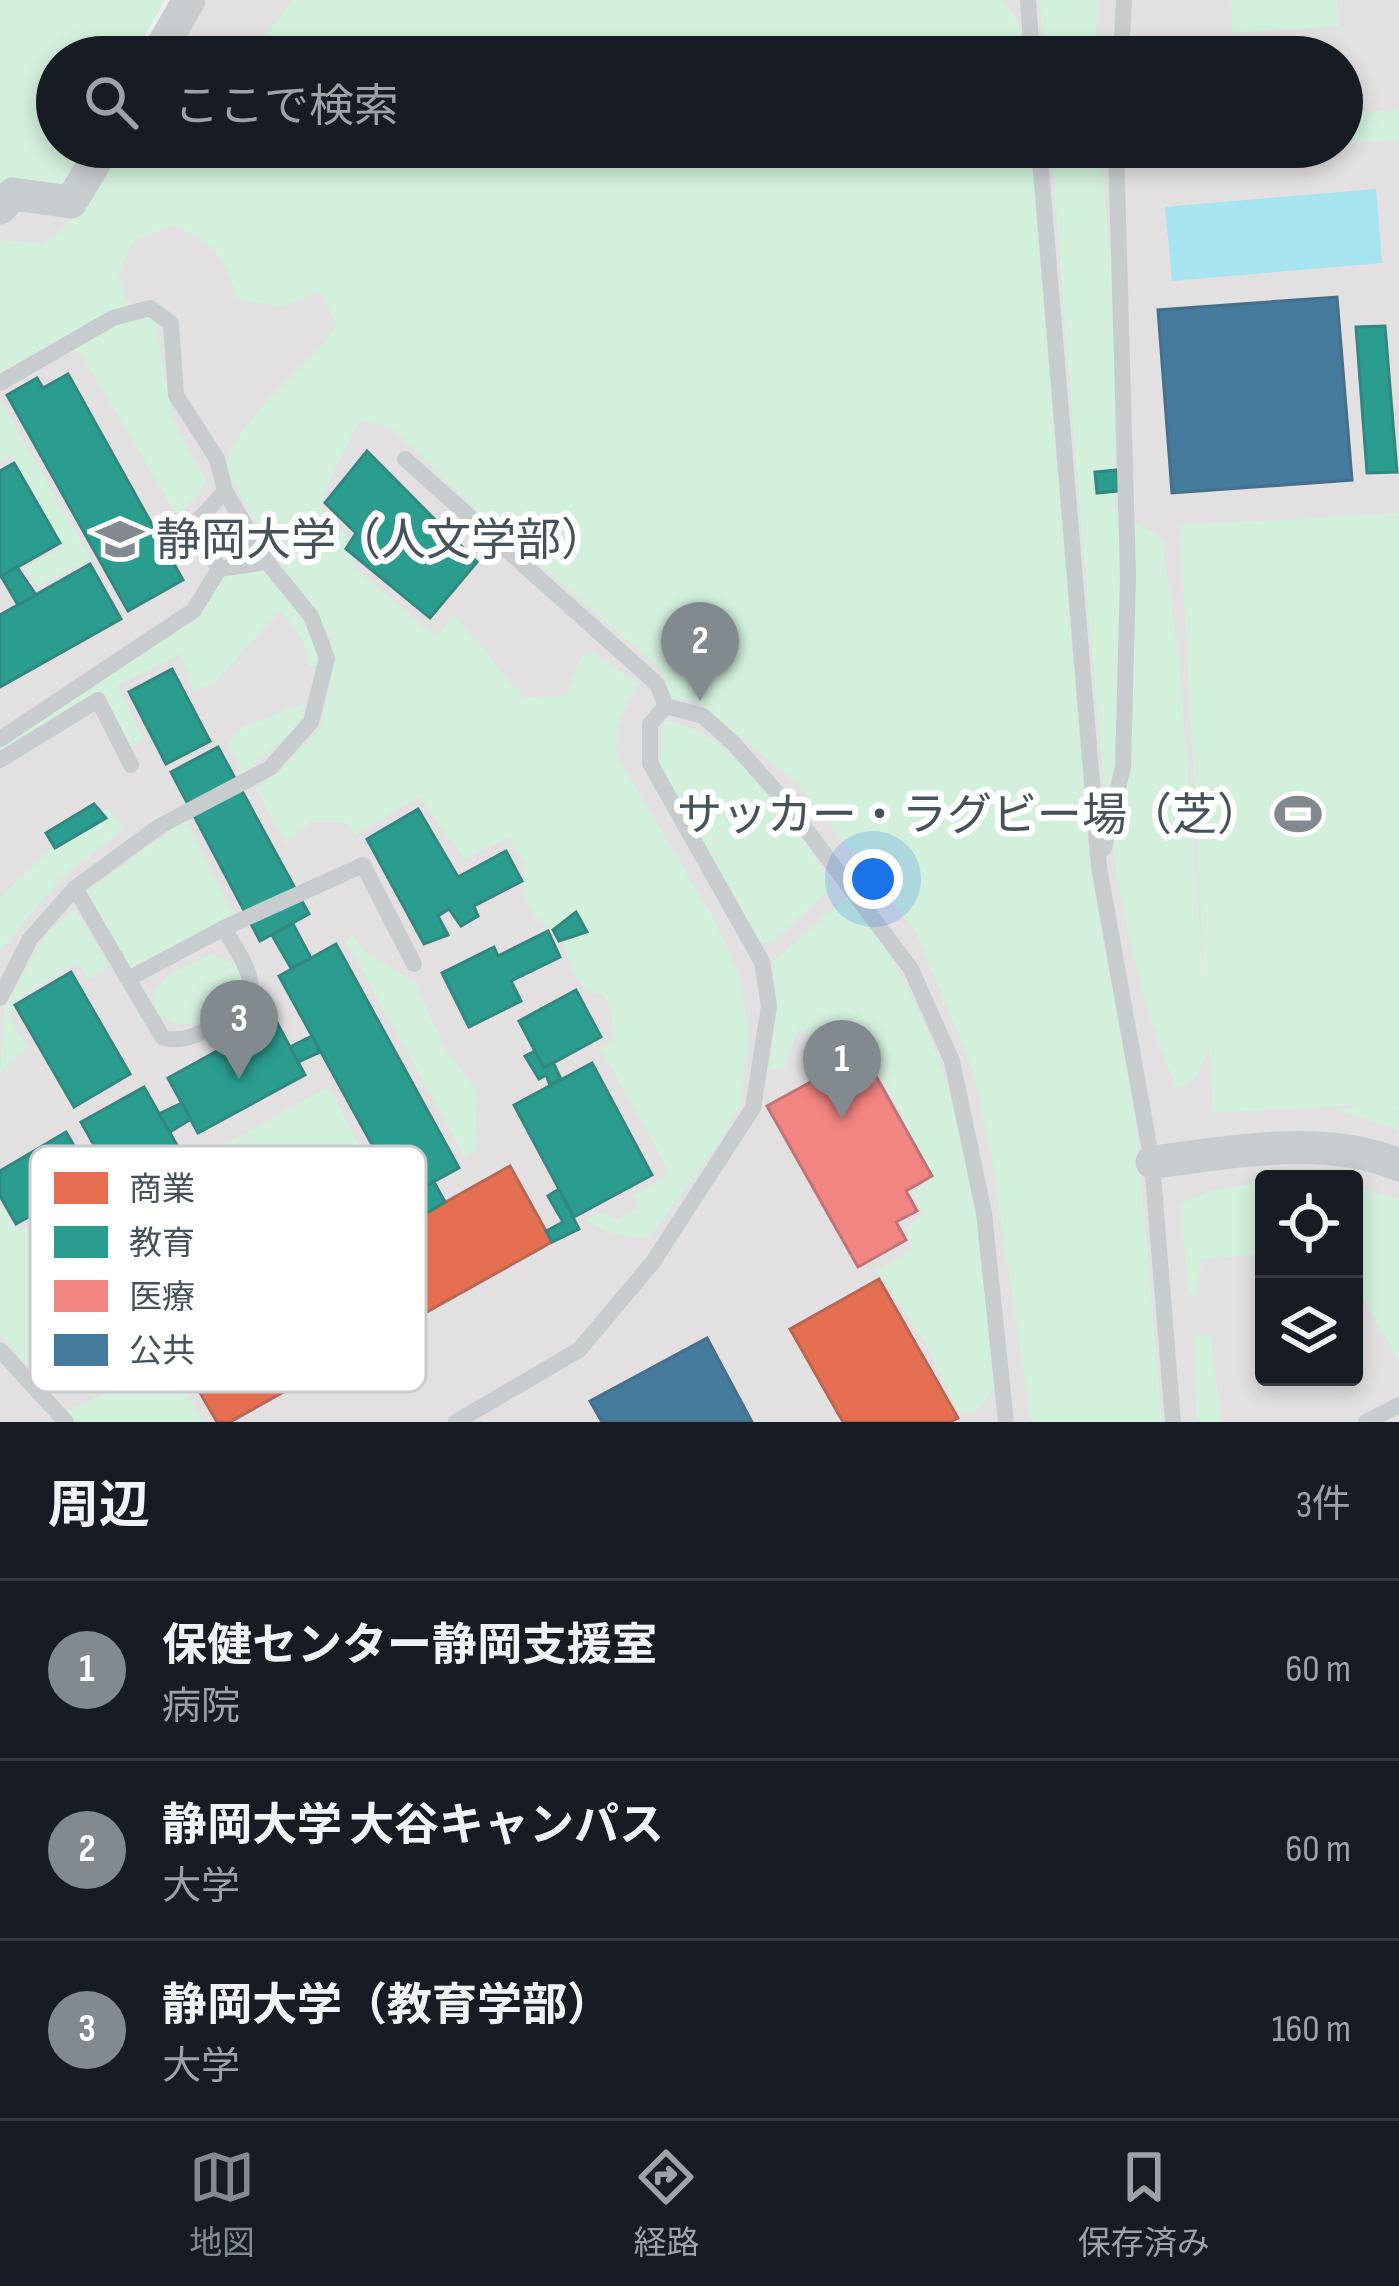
<!DOCTYPE html>
<html lang="ja">
<meta charset="utf-8">
<style>
body{margin:0;font-family:"Sofia Sans Condensed","Noto Sans JP",sans-serif;background:#242831;color:#f1f3f6}
.controls{position:absolute;right:36px;bottom:36px;display:grid;overflow:hidden;border-radius:12px;box-shadow:0 6px 18px #0003}
.controls button{width:108px;height:108px;display:grid;place-items:center;padding:0;border:0;border-bottom:3px solid #363941;background:#171b24;color:#f1f3f6;font:60px sans-serif}
.you{position:absolute;left:873px;top:879px;width:42px;height:42px;margin:-30px;border:9px solid #fff;border-radius:50%;background:#1a73e8;box-shadow:0 0 0 18px #1a73e833}
.badge{display:grid;place-items:center;width:78px;height:78px;border-radius:50%;background:#828a90;color:#fff;font-size:39px;font-weight:700}
.pin{position:absolute;translate:-50% -99px;filter:drop-shadow(0 3px 6px #0008)}
.pin::after{content:'';position:absolute;top:63px;width:42px;height:36px;background:inherit;clip-path:polygon(0 0,100% 0,50% 100%)}
.list{margin:0;padding:0;list-style:none}
h2{display:flex;justify-content:space-between;align-items:center;height:156px;margin:0;padding:0 48px;font-size:51px}
h2 small{font-size:39px;font-weight:400;color:#9ea1a6}
.list li{display:grid;grid-template-columns:78px 1fr auto;gap:36px;align-items:center;box-sizing:border-box;height:180px;padding:0 48px;border-top:3px solid #363941}
.list b{display:block;font-size:45px;white-space:nowrap}
.list p{margin:0;font-size:39px;white-space:nowrap;color:#9ea1a6}
.list em{font-size:39px;font-style:normal;color:#9ea1a6}
.icon{flex:none;width:66px;height:66px;fill:none;stroke:currentColor;stroke-width:2;stroke-linecap:round;stroke-linejoin:round}
.map{position:relative;flex:none;width:1399px;height:1422px;overflow:hidden}
.search{position:absolute;background:#171b24;box-shadow:0 6px 18px #0003;left:36px;right:36px;top:36px;height:132px;display:flex;align-items:center;gap:30px;box-sizing:border-box;padding:0 42px;border-radius:66px;color:#9ea1a6;font-size:45px}
.sheet{height:696px;background:#171b24}
nav{display:flex;justify-content:space-around;align-items:center;box-sizing:border-box;height:168px;border-top:3px solid #363941;background:#171b24;font-size:33px;color:#9ea1a6}
nav a{display:grid;justify-items:center;gap:6px}
nav .on{color:#828a90}
.map>svg:first-child{display:block}
.education{fill:#e2e0e1;fill-rule:evenodd}
.green{fill:#d2f0dc}
.water{fill:#a6e4ef}
.shops{fill:#e76f51;stroke:#b76755;stroke-width:3}
.schools{fill:#2a9d8f;stroke:#328780;stroke-width:3}
.health{fill:#f28482;stroke:#be7577;stroke-width:3}
.public{fill:#457b9d;stroke:#456f8a;stroke-width:3}
.lines{fill:none;stroke-linecap:round;stroke-linejoin:round}
.service{stroke:#c9ccce;stroke-width:16}
.minor{stroke:#c9ccce;stroke-width:33}
.labels{text-anchor:middle;stroke-width:12;stroke-linejoin:round;paint-order:stroke}
.poi-label{font-size:45px;fill:#46535d;stroke:#fff;text-anchor:start}
.key{fill:#fff;stroke:#c8cbce;stroke-width:3}
.key-label{font-size:33px;fill:#46535d}
</style>
<div class="map">
<svg width="1399" height="1422" viewBox="0 0 1399 1422">
<rect width="100%" height="100%" fill="#f0efef"/>
<!-- education -->
<path class="education" d="M199 0H1399V1422H0V222L116 147H1342V57H167ZM1264 1179H1354V1377H1264Z"/>
<!-- green -->
<g class="green">
<path d="M0 0H165L133 57H57V147H86L64 188 0 186Z"/>
<path d="M294 0H1004L1020 26 1023 57H232L262 38Z"/>
<path d="M1040 0H1097L1096 57H1044Z"/>
<path d="M1231 0H1337L1339 26 1233 33Z"/>
<path d="M1399 110V140L1342 144V113Z"/>
<path d="M117 147H1031L1091 871 1136 1121 1162 1422H1031L991 1152 973 1070 917 934 797 783 697 702 669 698 663 671 484 517 393 429 359 420C348 445 324 486 321 509L349 537 354 567 436 637 454 614 523 697 566 696 582 656 593 653 637 683 617 727 616 754 715 921 738 972 749 1032 741 1103 720 1142 648 1238C630 1238 598 1232 586 1219L601 1212 618 1220 639 1207 634 1195 666 1176 665 1164 601 1049 614 1039 610 1005 602 994 587 991 576 978 562 940 533 914 525 896V864L509 838 464 859 419 797 355 835 345 822H310L286 843 255 788 279 772 321 727 333 665 331 639 279 565 225 468C239 413 306 373 336 325L321 291 281 307 237 299C226 257 213 242 173 225L134 241 119 273 124 299 155 322 173 420 207 483 178 517 80 352 39 354 0 372V240L44 244 65 228Z"/>
<path d="M1052 147H1099L1115 297V509L1162 539 1179 660 1205 991 1180 525 1399 513V1103L1394 1105 1399 1106V1130L1338 1110 1360 1105 1213 1113 1209 1046 1198 1076 1177 1089C1113 938 1102 771 1088 609 1075 455 1062 301 1052 147Z"/>
<path d="M0 399 91 559 38 587 24 569 64 546 10 457 0 462Z"/>
<path d="M263 570C286 594 321 630 317 665L308 666 304 643 281 610 213 684 194 691 181 654 118 685 144 740 128 749 97 696 0 755V746L197 619 207 604 209 585 231 573Z"/>
<path d="M305 703 299 726 243 773 227 741 244 727Z"/>
<path d="M664 720C736 732 800 826 832 888L773 941 760 945 659 769Z"/>
<path d="M109 807 124 828 61 878 0 951V897L54 846Z"/>
<path d="M186 820 235 917 133 971 86 892Z"/>
<path d="M849 895C965 1049 977 1197 1000 1382L975 1412 958 1411 924 1341 877 1271 912 1249 906 1228 923 1214 913 1192 930 1179 898 1108 855 1037 844 1030 818 1040 799 1029 783 1068 769 1070 777 1005 772 962Z"/>
<path d="M75 908 109 965 90 979 77 963 21 997 9 1017 28 1047 0 1073 4 1007 46 935Z"/>
<path d="M353 935 366 952 415 982 443 1045 477 1091 475 1150 465 1157 346 941Z"/>
<path d="M210 954 235 964 242 978 240 993C186 1056 127 1009 167 977 179 968 196 962 210 954Z"/>
<path d="M328 1087 391 1203 264 1272 196 1161Z"/>
<path d="M1264 1182V1254L1202 1259 1196 1296 1188 1294 1181 1203 1211 1191Z"/>
<path d="M1354 1186 1399 1199V1361L1354 1283Z"/>
<path d="M0 1205 16 1230 35 1227 96 1346 100 1364 49 1389 0 1335Z"/>
<path d="M1210 1334 1222 1422H1199L1196 1414 1194 1336Z"/>
<path d="M172 1366 204 1422H78L64 1412 106 1393H128Z"/>
</g>
<!-- water -->
<path class="water" d="M1376 189 1382 263 1172 281 1165 207Z"/>
<!-- shops -->
<g class="shops">
<path d="M510 1166 552 1242 230 1422H217L177 1353Z"/>
<path d="M879 1279 958 1418 950 1422H843L790 1329Z"/>
</g>
<!-- schools -->
<g class="schools">
<path d="M1385 326 1397 472 1367 473 1356 327Z"/>
<path d="M68 374 183 580 128 611 7 395 37 378 43 388Z"/>
<path d="M367 451 477 562 430 618 346 549 356 533 325 503Z"/>
<path d="M14 463 60 543 0 577V471Z"/>
<path d="M1117 470 1119 491 1097 493 1095 472Z"/>
<path d="M90 564 121 619 0 687V615Z"/>
<path d="M17 567 36 595 18 605 1 576Z"/>
<path d="M172 669 210 741 166 764 129 692Z"/>
<path d="M218 747 309 914 260 941 171 772Z"/>
<path d="M94 804 106 818 55 848 46 833Z"/>
<path d="M418 809 458 877 506 851 522 881 474 906 478 916 461 926 449 909 438 916 448 935 424 944 367 839Z"/>
<path d="M576 912 587 932 559 941 553 930Z"/>
<path d="M293 924 311 958 291 968 272 935Z"/>
<path d="M548 931 560 957 511 981 521 1001 469 1027 442 973 494 947 498 956Z"/>
<path d="M336 944 459 1168 402 1199 279 976Z"/>
<path d="M71 972 130 1074 74 1107 15 1005Z"/>
<path d="M576 990 601 1037 544 1068 519 1021Z"/>
<path d="M275 1019 305 1075 198 1133 168 1078Z"/>
<path d="M312 1036 320 1052 298 1062 290 1047Z"/>
<path d="M535 1051 544 1068 553 1062 561 1079 550 1085 546 1075 539 1079 525 1056Z"/>
<path d="M592 1063 652 1175 574 1217 514 1105Z"/>
<path d="M144 1087 254 1281 191 1317 81 1122Z"/>
<path d="M182 1103 191 1119 170 1132 159 1114Z"/>
<path d="M66 1132 94 1180 16 1224 0 1196V1171Z"/>
<path d="M434 1182 445 1202 427 1213 414 1193Z"/>
<path d="M559 1189 579 1229 552 1242 546 1231 563 1222 548 1196Z"/>
</g>
<!-- health -->
<path class="health" d="M863 1053 932 1176 906 1191 917 1211 896 1222 906 1240 858 1267 767 1106Z"/>
<!-- public -->
<g class="public">
<path d="M1337 297 1352 480 1172 493 1158 310Z"/>
<path d="M707 1338 752 1422H602L590 1401Z"/>
</g>
<g class="lines">
<!-- service -->
<g class="service">
<path d="M1028 0 1032 57"/>
<path d="M1121 57 1124 0"/>
<path d="M1039 147 1099 867 1152 1162 1173 1422"/>
<path d="M0 383 113 318 150 308 171 323 176 395 217 459 225 491 267 562 311 616 327 658 311 722 270 768 160 826 75 888 30 939 0 998"/>
<path d="M405 459 657 684 666 706"/>
<path d="M225 491 194 525 219 569 267 562"/>
<path d="M0 739 194 610 219 569"/>
<path d="M0 760 98 700 131 765"/>
<path d="M1104 848 1123 767 1128 576 1116 147"/>
<path d="M75 888 128 979 224 928 363 865 414 964"/>
<path d="M128 979 163 1038C185 1042 196 1035 216 1026 273 1000 248 969 224 928"/>
<path d="M0 1350 66 1422"/>
<path d="M456 1422 579 1350 653 1262 753 1108 769 1006 762 962 650 763V724L666 706 703 716 733 743 787 804 911 969 952 1061 984 1213 1006 1422"/>
<path d="M1366 1422 1399 1405"/>
</g>
<!-- minor -->
<g class="minor">
<path d="M156 57 189 0"/>
<path d="M0 208 13 194 71 202 104 147"/>
<path d="M1152 1162C1232 1153 1322 1133 1399 1165"/>
</g>
</g>
<!-- icons -->
<defs>
<symbol id="university-bare" viewBox="-9 -9 18 18"><path d="M0-5L7-2L0 1L-7-2ZM-4 1L0 2.5L4 1V4Q0 6-4 4Z" fill="#828a90" stroke="#fff" stroke-width="2.5" paint-order="stroke"/></symbol>
<symbol id="stadium-bare" viewBox="-9 -9 18 18"><path d="M0-5a6.5 5 0 1 0 0 10a6.5 5 0 1 0 0-10ZM-3.5-1.8h7v3.6h-7Z" fill="#828a90" stroke="#fff" stroke-width="2.5" paint-order="stroke"/></symbol>
</defs>
<g fill-rule="evenodd">
<use href="#university-bare" x="87" y="506" width="66" height="66"/>
<use href="#stadium-bare" x="1265" y="781" width="66" height="66"/>
</g>
<g class="labels">
<!-- poi labels -->
<g class="poi-label">
<text x="156" y="555">静岡大学（人文学部）</text>
<text x="1262" y="830" text-anchor="end">サッカー・ラグビー場（芝）</text>
</g>
</g>
<!-- legend -->
<rect x="30" y="1146" width="396" height="246" rx="18" class="key"/>
<rect x="54" y="1172" width="54" height="32" fill="#e76f51"/>
<rect x="54" y="1226" width="54" height="32" fill="#2a9d8f"/>
<rect x="54" y="1280" width="54" height="32" fill="#f28482"/>
<rect x="54" y="1334" width="54" height="32" fill="#457b9d"/>
<g class="key-label">
<text x="129" y="1200">商業</text>
<text x="129" y="1254">教育</text>
<text x="129" y="1308">医療</text>
<text x="129" y="1362">公共</text>
</g>
</svg>
<div class="controls">
<button><svg class="icon" aria-label="locate" viewBox="0 0 24 24"><circle cx="12" cy="12" r="6"/><path d="M12 2v4M12 18v4M2 12h4M18 12h4"/></svg></button>
<button><svg class="icon" aria-label="layers" viewBox="0 0 24 24"><path d="M12 4l9 5-9 5-9-5zM3 14l9 5 9-5"/></svg></button>
</div>
<div class="you"></div>
<div class="pin badge" style="left:842px;top:1119px">1</div>
<div class="pin badge" style="left:700px;top:701px">2</div>
<div class="pin badge" style="left:239px;top:1079px">3</div>
<div class="search"><svg class="icon" aria-label="search" viewBox="0 0 24 24"><circle cx="10" cy="10" r="6"/><path d="M15 15l6 6"/></svg>ここで検索</div>
</div>
<section class="sheet">
<h2>周辺<small>3件</small></h2>
<ul class="list">
<li><span class="badge">1</span><div><b>保健センター静岡支援室</b><p>病院</p></div><em>60 m</em></li>
<li><span class="badge">2</span><div><b>静岡大学 大谷キャンパス</b><p>大学</p></div><em>60 m</em></li>
<li><span class="badge">3</span><div><b>静岡大学（教育学部）</b><p>大学</p></div><em>160 m</em></li>
</ul>
</section>
<nav>
<a class="on"><svg class="icon" aria-label="map" viewBox="0 0 24 24"><path d="M3 6l6-2 6 2 6-2v14l-6 2-6-2-6 2zM9 4v14M15 6v14"/></svg>地図</a>
<a><svg class="icon" aria-label="directions" viewBox="0 0 24 24"><path d="M12 3l9 9-9 9-9-9zM9 14v-3h6M13 9l2 2-2 2"/></svg>経路</a>
<a><svg class="icon" aria-label="saved" viewBox="0 0 24 24"><path d="M7 4h10v16l-5-4-5 4z"/></svg>保存済み</a>
</nav>
